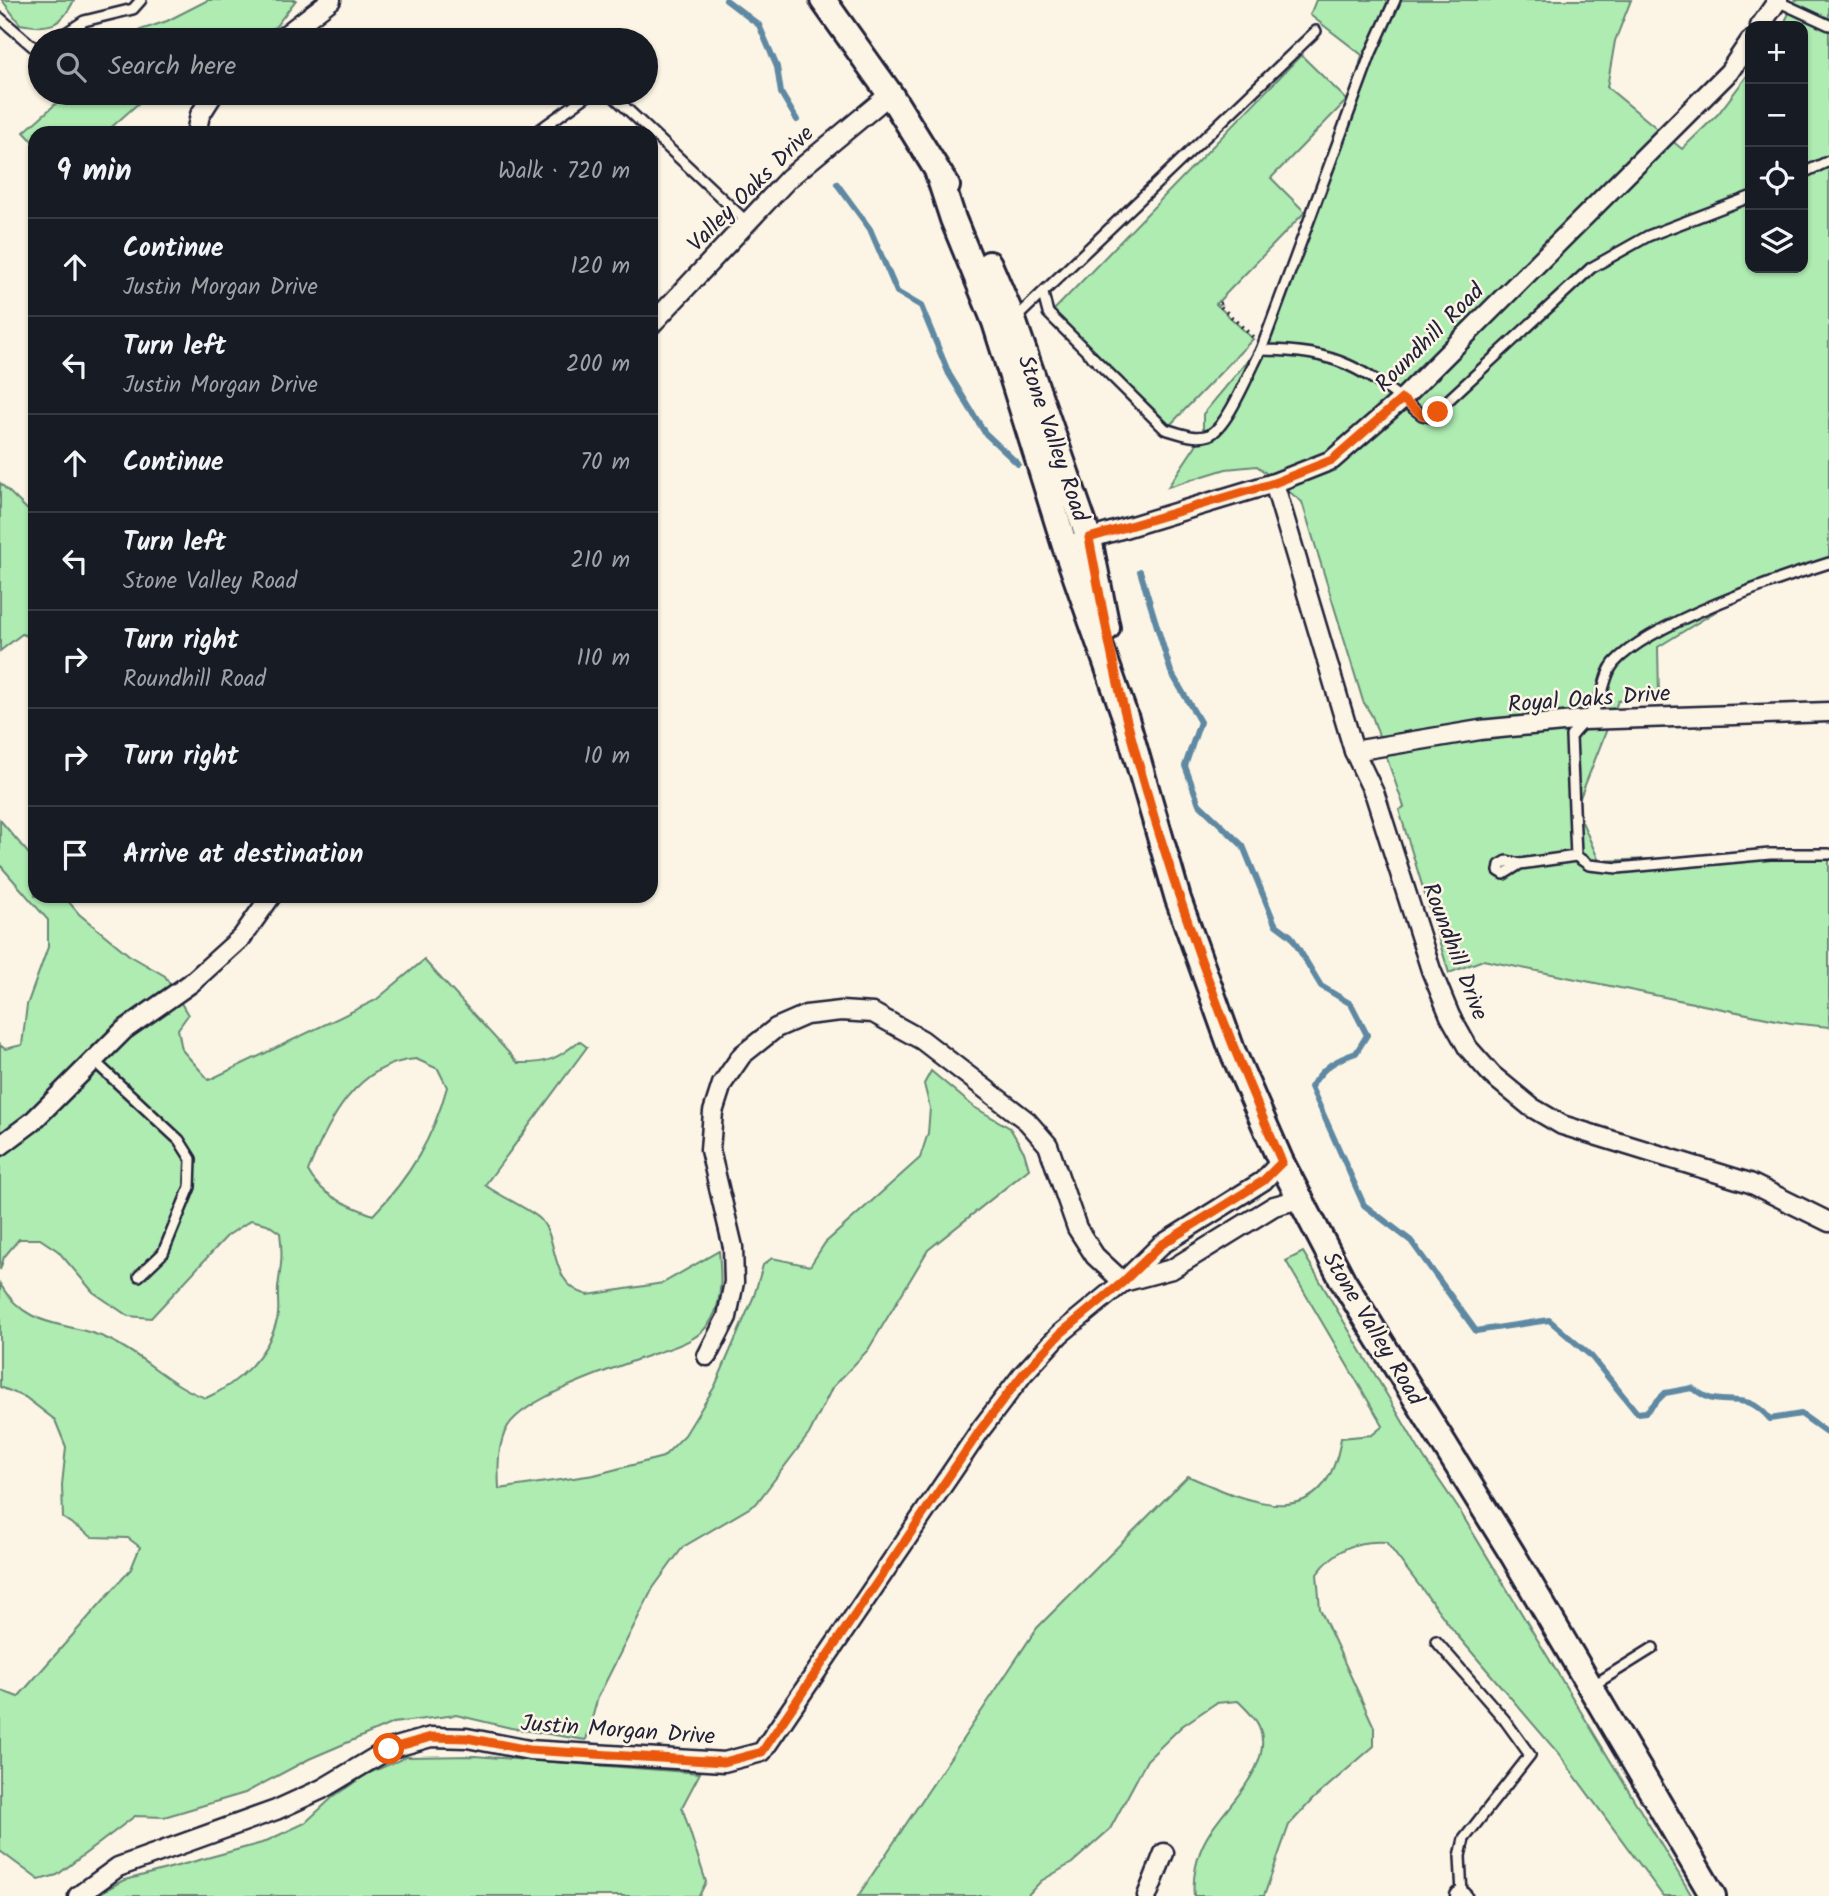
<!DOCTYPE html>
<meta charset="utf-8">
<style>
body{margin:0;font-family:Kalam,sans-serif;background:#242831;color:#f1f3f6}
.controls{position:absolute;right:21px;top:21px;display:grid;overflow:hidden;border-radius:14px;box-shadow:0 2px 5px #0004}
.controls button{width:63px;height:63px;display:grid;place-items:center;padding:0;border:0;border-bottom:2px solid #363941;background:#171b24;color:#f1f3f6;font:35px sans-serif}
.stop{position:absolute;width:21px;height:21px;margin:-16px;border:5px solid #ea580c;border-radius:50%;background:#fff}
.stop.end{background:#ea580c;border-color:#fff;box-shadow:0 2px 7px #0008}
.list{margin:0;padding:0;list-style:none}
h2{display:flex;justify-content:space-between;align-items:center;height:91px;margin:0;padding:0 28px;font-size:30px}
h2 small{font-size:23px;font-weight:400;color:#9ea1a6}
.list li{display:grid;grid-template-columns:46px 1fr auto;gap:21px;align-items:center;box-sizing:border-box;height:98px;padding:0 28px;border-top:2px solid #363941}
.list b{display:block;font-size:26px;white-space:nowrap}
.list p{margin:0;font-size:23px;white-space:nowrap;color:#9ea1a6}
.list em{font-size:23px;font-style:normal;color:#9ea1a6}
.icon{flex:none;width:38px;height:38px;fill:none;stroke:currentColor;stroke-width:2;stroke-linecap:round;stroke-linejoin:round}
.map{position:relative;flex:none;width:1829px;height:1896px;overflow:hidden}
.search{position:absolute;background:#171b24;box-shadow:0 2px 5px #0004;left:28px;top:28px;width:630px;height:77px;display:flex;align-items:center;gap:18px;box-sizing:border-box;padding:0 24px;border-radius:38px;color:#9ea1a6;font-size:26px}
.panel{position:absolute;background:#171b24;box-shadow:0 2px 5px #0004;left:28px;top:126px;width:630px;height:777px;border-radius:21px}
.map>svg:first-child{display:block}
.green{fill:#aeecb2;stroke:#688776;stroke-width:2;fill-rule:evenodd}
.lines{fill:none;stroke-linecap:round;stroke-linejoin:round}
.stream{stroke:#5f89a3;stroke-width:6}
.lane-casing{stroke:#22223b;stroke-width:14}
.street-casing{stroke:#22223b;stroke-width:23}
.secondary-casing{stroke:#22223b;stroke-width:30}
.path{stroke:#22223b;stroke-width:3.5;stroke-dasharray:2 5;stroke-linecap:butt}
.lane{stroke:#fcf5e5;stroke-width:9}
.street{stroke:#fcf5e5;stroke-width:18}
.secondary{stroke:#fcf5e5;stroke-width:24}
.route{stroke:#ea580c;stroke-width:9}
.labels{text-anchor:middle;stroke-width:5;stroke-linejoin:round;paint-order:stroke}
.street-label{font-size:23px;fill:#22223b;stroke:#fcf5e5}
</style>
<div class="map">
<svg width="1829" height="1896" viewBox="0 0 1829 1896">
<rect width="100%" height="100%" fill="#fcf5e5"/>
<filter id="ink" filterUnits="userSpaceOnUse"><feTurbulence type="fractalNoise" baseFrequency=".0143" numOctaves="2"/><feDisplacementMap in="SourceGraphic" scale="14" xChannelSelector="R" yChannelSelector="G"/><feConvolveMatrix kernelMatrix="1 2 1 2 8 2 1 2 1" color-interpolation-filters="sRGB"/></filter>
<g filter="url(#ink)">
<!-- green -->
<g class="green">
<path d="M2 0H74C61 28 47 29 20 24Z"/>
<path d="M208 0H296L276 26 258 40H111L167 21Z"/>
<path d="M1316 0H1631L1615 41 1607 87 1682 149 1718 114 1750 72V268H1803V26H1783L1795 0H1829V566L1754 588 1658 647 1659 696 1618 701 1576 808 1599 861 1829 852V1027L1791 1023 1483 960 1449 973 1399 810 1404 807 1372 716 1363 701 1302 502 1257 466 1226 469 1168 487 1196 445 1203 430V414L1254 353 1323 185 1342 134 1362 55 1310 15Z"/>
<path d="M1301 55 1347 100 1271 178 1305 212 1216 304 1253 339 1170 425 1053 311Z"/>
<path d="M68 93H134L141 101 105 133H35V144L24 132Z"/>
<path d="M0 483 35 517V639L22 634 0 651Z"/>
<path d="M0 820 35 861V896H64L79 914 129 955 165 976 188 1015 178 1029 182 1050 209 1080 376 1000 424 960 518 1063C546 1064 558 1059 579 1041L587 1047 485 1185C498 1195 535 1212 541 1220 560 1242 548 1284 588 1295L663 1283 719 1251C721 1273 723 1299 712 1319 702 1338 679 1346 659 1352 623 1365 528 1395 508 1426 497 1444 498 1469 499 1489L594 1475 663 1457 685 1435 715 1386 754 1296 763 1265 772 1258 810 1266 825 1243 920 1158 928 1133 930 1108 924 1084 931 1071 974 1107 1010 1128 1024 1152 1029 1169 928 1250 868 1350 832 1388 809 1434 756 1504 683 1547 653 1588 598 1697 586 1740 511 1728 456 1715 393 1723 309 1759 245 1793 164 1817 135 1816 57 1875 39 1880 0 1851V1690L18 1697 131 1569 140 1547 128 1538 92 1537 63 1518 62 1485 66 1447 55 1420 25 1397 0 1387V1284C29 1332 67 1320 108 1339 144 1355 170 1386 206 1398 238 1384 268 1355 277 1320 280 1310 277 1298 278 1287 281 1266 283 1255 280 1233L267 1224 251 1220 227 1236 151 1318 128 1316 93 1292 58 1251 40 1239H19L4 1257 0 1270V1045L5 1049 22 1045 27 1005 48 947V920L0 865ZM416 1059 438 1069 447 1087C433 1138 410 1177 373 1215 348 1205 321 1196 308 1171 328 1121 356 1064 416 1059Z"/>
<path d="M1303 1252 1424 1458 1458 1508 1692 1896H1663L1558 1753 1457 1635 1386 1542C1355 1540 1336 1549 1317 1574L1320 1609 1374 1727V1746L1313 1799 1289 1825 1264 1896H1194C1192 1878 1197 1855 1206 1839 1222 1808 1276 1767 1259 1726 1255 1717 1245 1708 1238 1701L1216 1703 1182 1726 1147 1760 1110 1829 1072 1863 1041 1881 1027 1896H858L1037 1628 1188 1476C1251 1504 1326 1536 1341 1438L1372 1435 1383 1426 1286 1261Z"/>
<path d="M474 1756 700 1773 682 1807 706 1882 699 1896H94L122 1881 262 1843 305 1823 334 1796 367 1774 406 1757Z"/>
</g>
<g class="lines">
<!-- stream -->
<g class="stream">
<path d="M726 0 759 25 777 67 781 93 797 120"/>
<path d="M837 184 870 229 897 292 921 306 949 374 985 433 1018 464"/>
<path d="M1140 571 1171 672 1200 722 1185 766 1199 804 1243 846 1275 924 1291 936 1321 986 1351 1004 1367 1035 1356 1053C1335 1060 1323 1067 1311 1087L1364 1205 1411 1241 1476 1331 1549 1320 1591 1356 1637 1413 1646 1412 1665 1393 1692 1388C1698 1392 1706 1398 1713 1399 1741 1403 1749 1395 1770 1419L1801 1414 1829 1434"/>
</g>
<defs>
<g id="lane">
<path d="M1395 0 1371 53 1261 350C1338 350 1364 369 1422 415L1430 417 1591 268 1648 236 1750 197"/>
<path d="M1777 1 1829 25"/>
<path d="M0 18 38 51 40 49"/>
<path d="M55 40 84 21 133 9 141 0"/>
<path d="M610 93 747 222"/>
<path d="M535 133 591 93"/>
<path d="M1803 173 1829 161"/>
<path d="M1043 294 1048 313 1165 429C1179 433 1195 440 1209 435 1228 427 1250 369 1261 350"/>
<path d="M1015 319 1316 31"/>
<path d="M1576 856 1589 865 1618 868 1770 854H1829"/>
<path d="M1520 864 1504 874 1499 871 1500 865 1507 861 1520 864 1576 856 1571 736C1579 726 1591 715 1598 703 1605 690 1604 675 1614 663 1649 624 1777 579 1829 563"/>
<path d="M93 1060 179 1140 191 1159 190 1187 163 1253 139 1276"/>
<path d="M1436 1641 1504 1719 1530 1755 1464 1839 1460 1856 1462 1895"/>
<path d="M1592 1686 1653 1648"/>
</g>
<g id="street">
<path d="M1760 26 1778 0"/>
<path d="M279 40 331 0"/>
<path d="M196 133 200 115 214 93"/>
<path d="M651 325 789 178 890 94"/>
<path d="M1274 483 1354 751 1375 795 1431 970 1450 1016 1468 1048 1492 1075 1531 1107 1562 1125 1750 1183 1829 1222"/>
<path d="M1065 546 1274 483 1332 460 1402 399 1729 72 1750 41"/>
<path d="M1354 751 1480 730 1584 720 1829 712"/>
<path d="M0 1146 32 1122 124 1030 191 983 242 937 271 896"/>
<path d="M1127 1281 1172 1269 1274 1206 1300 1199"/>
<path d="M707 1356 727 1317 734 1282 733 1247 710 1150 713 1112 722 1084 742 1055 776 1028 806 1015 841 1011 873 1013 922 1040 1027 1121 1048 1145 1077 1228 1095 1256 1123 1282"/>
<path d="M78 1896 118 1867 276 1810 322 1789 389 1749 431 1737 467 1738 529 1750 724 1762 762 1752 981 1429 1023 1374 1060 1334 1123 1282 1161 1245 1263 1181 1281 1162"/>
<path d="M1147 1896 1164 1853"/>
<path d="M1460 1896H1462"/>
</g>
<g id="secondary">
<path d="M823 0 890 94 947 186"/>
<path d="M938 173 953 219 995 322 1065 546 1126 719 1178 899 1232 1050 1281 1162 1343 1281 1513 1555 1713 1896"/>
<path d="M989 264 1013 320 1089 539 1107 628"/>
</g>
</defs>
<!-- lane casing -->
<use href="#lane" class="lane-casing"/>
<!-- street casing -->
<use href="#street" class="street-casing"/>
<!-- secondary casing -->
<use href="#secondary" class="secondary-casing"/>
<!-- path -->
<path class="path" d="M1221 303 1218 304 1253 337"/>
<!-- lane -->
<use href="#lane" class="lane"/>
<!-- street -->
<use href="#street" class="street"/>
<!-- secondary -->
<use href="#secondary" class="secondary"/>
</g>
</g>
<g class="lines" filter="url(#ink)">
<!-- route -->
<path class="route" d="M389 1749 431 1737 467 1738 529 1750 724 1762 762 1752 981 1429 1023 1374 1060 1334 1123 1282 1161 1245 1263 1181 1282 1162C1218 1018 1167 873 1127 721 1111 661 1101 599 1089 538L1274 483 1332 460 1402 399 1422 415 1430 417 1438 412"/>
</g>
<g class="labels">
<!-- street labels -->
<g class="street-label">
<text transform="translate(750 188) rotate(-45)" y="8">Valley Oaks Drive</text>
<text transform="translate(1429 337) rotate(-45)" y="8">Roundhill Road</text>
<text transform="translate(1054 438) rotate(71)" y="8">Stone Valley Road</text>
<text transform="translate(1589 698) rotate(-4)" y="8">Royal Oaks Drive</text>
<text transform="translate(1456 951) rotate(69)" y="8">Roundhill Drive</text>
<text transform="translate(1374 1328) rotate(59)" y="8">Stone Valley Road</text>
<text transform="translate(618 1729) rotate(4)" y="8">Justin Morgan Drive</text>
</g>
</g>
</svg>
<div class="controls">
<button>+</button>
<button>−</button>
<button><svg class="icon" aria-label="locate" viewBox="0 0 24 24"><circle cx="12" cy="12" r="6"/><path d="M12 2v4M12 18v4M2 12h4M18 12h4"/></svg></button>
<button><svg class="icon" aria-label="layers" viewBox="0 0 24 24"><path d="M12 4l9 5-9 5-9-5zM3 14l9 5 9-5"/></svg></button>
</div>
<div class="stop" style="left:389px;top:1749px"></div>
<div class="stop end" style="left:1438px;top:412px"></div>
<div class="search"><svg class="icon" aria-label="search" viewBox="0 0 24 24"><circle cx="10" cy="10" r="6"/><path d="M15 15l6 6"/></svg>Search here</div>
<section class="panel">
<h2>9 min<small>Walk · 720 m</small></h2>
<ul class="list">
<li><svg class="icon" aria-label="ahead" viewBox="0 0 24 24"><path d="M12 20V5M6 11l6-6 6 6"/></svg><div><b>Continue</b><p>Justin Morgan Drive</p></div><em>120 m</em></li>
<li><svg class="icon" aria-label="left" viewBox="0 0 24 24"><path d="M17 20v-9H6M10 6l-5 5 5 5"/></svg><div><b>Turn left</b><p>Justin Morgan Drive</p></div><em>200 m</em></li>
<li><svg class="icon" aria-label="ahead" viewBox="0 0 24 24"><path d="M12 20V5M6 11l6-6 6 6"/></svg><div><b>Continue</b></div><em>70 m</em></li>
<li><svg class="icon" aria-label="left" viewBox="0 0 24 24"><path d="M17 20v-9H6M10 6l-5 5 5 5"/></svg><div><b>Turn left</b><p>Stone Valley Road</p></div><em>210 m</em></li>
<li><svg class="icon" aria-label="right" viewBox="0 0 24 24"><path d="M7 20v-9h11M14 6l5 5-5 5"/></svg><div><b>Turn right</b><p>Roundhill Road</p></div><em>110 m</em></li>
<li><svg class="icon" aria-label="right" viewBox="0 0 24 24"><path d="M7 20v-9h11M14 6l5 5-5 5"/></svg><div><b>Turn right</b></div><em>10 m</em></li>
<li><svg class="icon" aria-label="arrive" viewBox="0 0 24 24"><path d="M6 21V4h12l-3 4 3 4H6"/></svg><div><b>Arrive at destination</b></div></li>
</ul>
</section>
</div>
